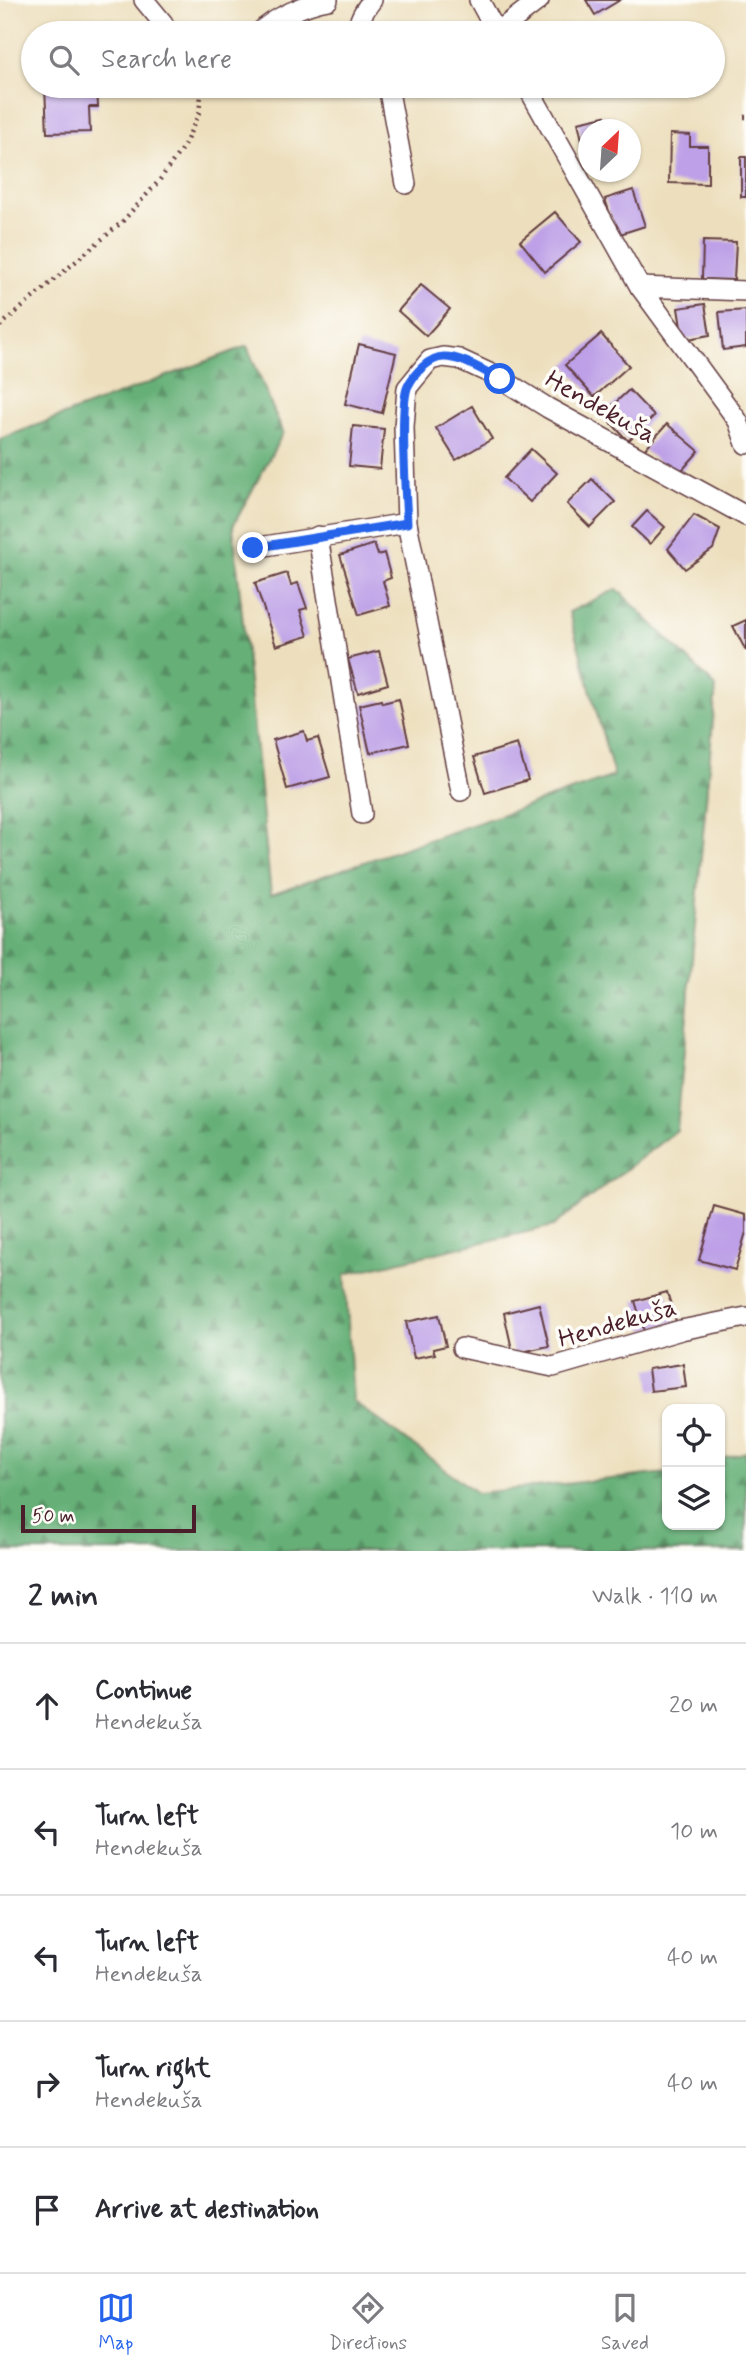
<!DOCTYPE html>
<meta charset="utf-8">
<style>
body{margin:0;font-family:Mynerve,sans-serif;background:#f7f7f7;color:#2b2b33}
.controls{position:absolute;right:21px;bottom:21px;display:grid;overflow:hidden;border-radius:14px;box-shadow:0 2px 5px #0004}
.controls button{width:63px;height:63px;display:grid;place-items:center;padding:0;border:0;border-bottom:2px solid #e1e1e2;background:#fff;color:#2b2b33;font:35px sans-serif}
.compass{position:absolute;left:578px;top:119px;width:63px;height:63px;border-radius:50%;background:#fff;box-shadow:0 2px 5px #0004;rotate:25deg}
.scale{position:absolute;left:21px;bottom:18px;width:175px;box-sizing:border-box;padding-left:7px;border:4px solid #4a1f2b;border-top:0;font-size:19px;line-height:24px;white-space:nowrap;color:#4a1f2b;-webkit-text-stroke:5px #fdfcf7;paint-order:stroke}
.stop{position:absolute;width:21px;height:21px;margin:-16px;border:5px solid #2563eb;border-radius:50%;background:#fff}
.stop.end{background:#2563eb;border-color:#fff;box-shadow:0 2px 7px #0008}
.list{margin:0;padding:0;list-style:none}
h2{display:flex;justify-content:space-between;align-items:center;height:91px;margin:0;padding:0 28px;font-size:30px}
h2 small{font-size:23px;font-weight:400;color:#7c7c81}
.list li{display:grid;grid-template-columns:46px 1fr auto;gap:21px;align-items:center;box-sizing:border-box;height:126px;padding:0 28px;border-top:2px solid #e1e1e2}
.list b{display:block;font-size:26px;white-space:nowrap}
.list p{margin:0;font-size:23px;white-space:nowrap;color:#7c7c81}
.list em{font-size:23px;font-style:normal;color:#7c7c81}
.icon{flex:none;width:38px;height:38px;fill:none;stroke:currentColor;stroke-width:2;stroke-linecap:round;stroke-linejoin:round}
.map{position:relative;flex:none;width:746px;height:1551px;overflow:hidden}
.search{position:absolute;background:#fff;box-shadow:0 2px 5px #0004;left:21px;right:21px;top:21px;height:77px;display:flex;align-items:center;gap:18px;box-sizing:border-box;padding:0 24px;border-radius:38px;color:#7c7c81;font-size:26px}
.sheet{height:721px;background:#fff}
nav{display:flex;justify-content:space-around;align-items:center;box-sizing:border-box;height:98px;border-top:2px solid #e1e1e2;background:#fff;font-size:19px;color:#7c7c81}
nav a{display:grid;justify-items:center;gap:4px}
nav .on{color:#2563eb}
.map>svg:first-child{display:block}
.forest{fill:url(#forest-firs);stroke:#586852;stroke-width:2}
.building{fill:#bda0e7}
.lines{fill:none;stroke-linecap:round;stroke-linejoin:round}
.street-casing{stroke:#623c41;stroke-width:22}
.path{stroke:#623c41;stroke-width:4.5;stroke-dasharray:2 5;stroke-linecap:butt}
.street{stroke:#fff;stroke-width:19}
.route{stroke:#2563eb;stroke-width:9}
.labels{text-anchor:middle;stroke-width:7;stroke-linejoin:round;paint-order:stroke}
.street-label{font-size:26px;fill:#4a1f2b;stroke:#fdfcf7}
</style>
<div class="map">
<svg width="746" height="1551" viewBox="0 0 746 1551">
<defs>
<pattern id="forest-firs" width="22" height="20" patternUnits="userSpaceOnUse" patternTransform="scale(1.75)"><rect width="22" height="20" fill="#66b078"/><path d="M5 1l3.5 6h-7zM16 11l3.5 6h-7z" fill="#568f63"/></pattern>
</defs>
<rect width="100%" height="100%" fill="#fdfcf7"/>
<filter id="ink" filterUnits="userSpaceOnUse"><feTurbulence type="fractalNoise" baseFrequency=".0143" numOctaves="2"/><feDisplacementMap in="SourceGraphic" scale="14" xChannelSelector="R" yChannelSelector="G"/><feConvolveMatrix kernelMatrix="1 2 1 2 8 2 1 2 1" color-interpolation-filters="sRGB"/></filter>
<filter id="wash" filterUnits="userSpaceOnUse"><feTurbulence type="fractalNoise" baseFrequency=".00686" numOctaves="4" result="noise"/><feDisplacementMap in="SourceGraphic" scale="28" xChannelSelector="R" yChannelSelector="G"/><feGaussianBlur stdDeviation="1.57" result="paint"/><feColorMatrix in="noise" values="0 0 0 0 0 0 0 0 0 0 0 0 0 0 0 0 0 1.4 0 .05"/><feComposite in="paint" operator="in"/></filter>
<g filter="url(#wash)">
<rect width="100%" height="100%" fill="#eddfbd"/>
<!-- forest -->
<path class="forest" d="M247 346 283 433 233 526 271 894 614 776 569 612 617 589 716 687 677 1130 553 1226 345 1274 353 1401 477 1493 667 1473V1525H720V1459L746 1452V1551H0V439Z"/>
<g id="blocks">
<!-- building -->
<g class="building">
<path d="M586 0H620L595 15Z"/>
<path d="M45 86H97L98 107H89L90 132 47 133Z"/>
<path d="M605 116 608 130H588V158H586L578 122Z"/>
<path d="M670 134 690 135V146H708V184L669 183Z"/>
<rect x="741" y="157" width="5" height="40"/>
<path d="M633 190 645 226 617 235 605 199Z"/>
<path d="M555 212 581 242 545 272 520 241Z"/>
<path d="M703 241 736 242 734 280 702 279Z"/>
<path d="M421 285 450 309 426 336 398 311Z"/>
<path d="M705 304 710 335 683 340 678 308Z"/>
<path d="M746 310V347L723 350 719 312Z"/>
<path d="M601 334 629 366 594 397 565 365Z"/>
<path d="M359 344 396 353 382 413 345 404Z"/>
<path d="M629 390 654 416 628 441 603 414Z"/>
<path d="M472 406 492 439 456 460 436 428Z"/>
<path d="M667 424 699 451 676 477 644 450Z"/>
<path d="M353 426 384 429 380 469 349 466Z"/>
<path d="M531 449 557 473 530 502 504 478Z"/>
<path d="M592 479 615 502 590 527 567 504Z"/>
<path d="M647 511 665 527 650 544 632 527Z"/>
<path d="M694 515 720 529 713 549 685 569 668 549Z"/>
<path d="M374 544 378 555 384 553 391 578 383 581 390 606 359 615 340 555Z"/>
<path d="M287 573 291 585 298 583 307 608 300 610 308 636 276 646 255 583Z"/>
<path d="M746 620V651L733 626Z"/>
<path d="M379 651 388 684 358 693 348 659Z"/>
<path d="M399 699 409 744 370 753 359 705 381 700 382 703Z"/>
<path d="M304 731 307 741 318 738 330 777 287 789 273 740Z"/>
<path d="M517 744 528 780 485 793 474 757Z"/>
<path d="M714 1206 746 1215V1232L735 1270 699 1260Z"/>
<path d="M667 1292 676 1321 644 1331 635 1301Z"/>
<path d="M539 1304 549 1346 513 1354 504 1313Z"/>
<path d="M439 1315 446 1346 433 1349 435 1354 414 1358 406 1322Z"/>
<path d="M683 1364 686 1387 651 1391 648 1369Z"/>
</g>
</g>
</g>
<g filter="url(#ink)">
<use href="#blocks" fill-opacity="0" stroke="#623c41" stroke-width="2"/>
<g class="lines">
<defs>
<g id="street">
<path d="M144 0 163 23 167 33"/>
<path d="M479 0 497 33"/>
<path d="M259 33C275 17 306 4 328 0"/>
<path d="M358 33C357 20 365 10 372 0"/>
<path d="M496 33 539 0"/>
<path d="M388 86 406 184"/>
<path d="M527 86 640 287 738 421 746 444"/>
<path d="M640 287 746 291"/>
<path d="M318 536 362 814"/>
<path d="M253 548 407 523"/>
<path d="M461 791 407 523 404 427 407 388 430 360 443 357 459 359 500 378 548 408 746 516"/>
<path d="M462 1348 553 1367 681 1330 746 1317"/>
</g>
</defs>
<!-- street casing -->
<use href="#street" class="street-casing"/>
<!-- path -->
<g class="path">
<path d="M744 117H746"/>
<path d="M0 326 122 222 159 181 185 144 199 113 202 86"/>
</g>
<!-- street -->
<use href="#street" class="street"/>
</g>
</g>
<g class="lines" filter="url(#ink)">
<!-- route -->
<path class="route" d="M253 548 407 523C406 499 399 403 408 386 414 374 429 357 444 357 463 357 483 371 500 379"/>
</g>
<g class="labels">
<!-- street labels -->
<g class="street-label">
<text transform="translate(601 406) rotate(29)" y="9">Hendekuša</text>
<text transform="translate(617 1322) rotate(-16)" y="9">Hendekuša</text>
</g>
</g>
</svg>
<div class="controls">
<button><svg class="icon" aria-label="locate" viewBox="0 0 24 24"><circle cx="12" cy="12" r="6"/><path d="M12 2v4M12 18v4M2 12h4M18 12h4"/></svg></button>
<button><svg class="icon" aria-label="layers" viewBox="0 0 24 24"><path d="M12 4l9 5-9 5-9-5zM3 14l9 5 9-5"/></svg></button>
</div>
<svg class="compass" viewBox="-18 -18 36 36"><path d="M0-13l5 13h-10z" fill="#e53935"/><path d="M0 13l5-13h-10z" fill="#7c7c81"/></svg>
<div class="scale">50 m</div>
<div class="stop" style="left:500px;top:379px"></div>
<div class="stop end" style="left:253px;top:548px"></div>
<div class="search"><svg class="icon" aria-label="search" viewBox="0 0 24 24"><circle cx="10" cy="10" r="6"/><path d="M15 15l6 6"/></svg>Search here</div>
</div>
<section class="sheet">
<h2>2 min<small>Walk · 110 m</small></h2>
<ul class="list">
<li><svg class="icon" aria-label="ahead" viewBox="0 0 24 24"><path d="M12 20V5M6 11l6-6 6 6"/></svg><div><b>Continue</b><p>Hendekuša</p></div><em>20 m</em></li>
<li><svg class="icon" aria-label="left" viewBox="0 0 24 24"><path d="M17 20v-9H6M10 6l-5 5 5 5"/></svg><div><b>Turn left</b><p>Hendekuša</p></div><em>10 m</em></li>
<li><svg class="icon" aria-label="left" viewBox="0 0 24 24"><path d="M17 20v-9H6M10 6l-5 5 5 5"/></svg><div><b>Turn left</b><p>Hendekuša</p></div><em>40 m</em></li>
<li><svg class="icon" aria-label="right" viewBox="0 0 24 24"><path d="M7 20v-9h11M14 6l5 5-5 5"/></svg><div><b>Turn right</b><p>Hendekuša</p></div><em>40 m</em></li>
<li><svg class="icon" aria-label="arrive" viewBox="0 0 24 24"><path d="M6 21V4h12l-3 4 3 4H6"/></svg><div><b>Arrive at destination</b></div></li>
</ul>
</section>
<nav>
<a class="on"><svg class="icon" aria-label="map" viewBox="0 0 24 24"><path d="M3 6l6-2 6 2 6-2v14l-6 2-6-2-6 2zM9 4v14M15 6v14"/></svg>Map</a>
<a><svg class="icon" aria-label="directions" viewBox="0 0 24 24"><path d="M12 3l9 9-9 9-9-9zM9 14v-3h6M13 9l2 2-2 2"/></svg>Directions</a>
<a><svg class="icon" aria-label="saved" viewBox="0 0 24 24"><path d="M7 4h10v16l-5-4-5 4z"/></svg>Saved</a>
</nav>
